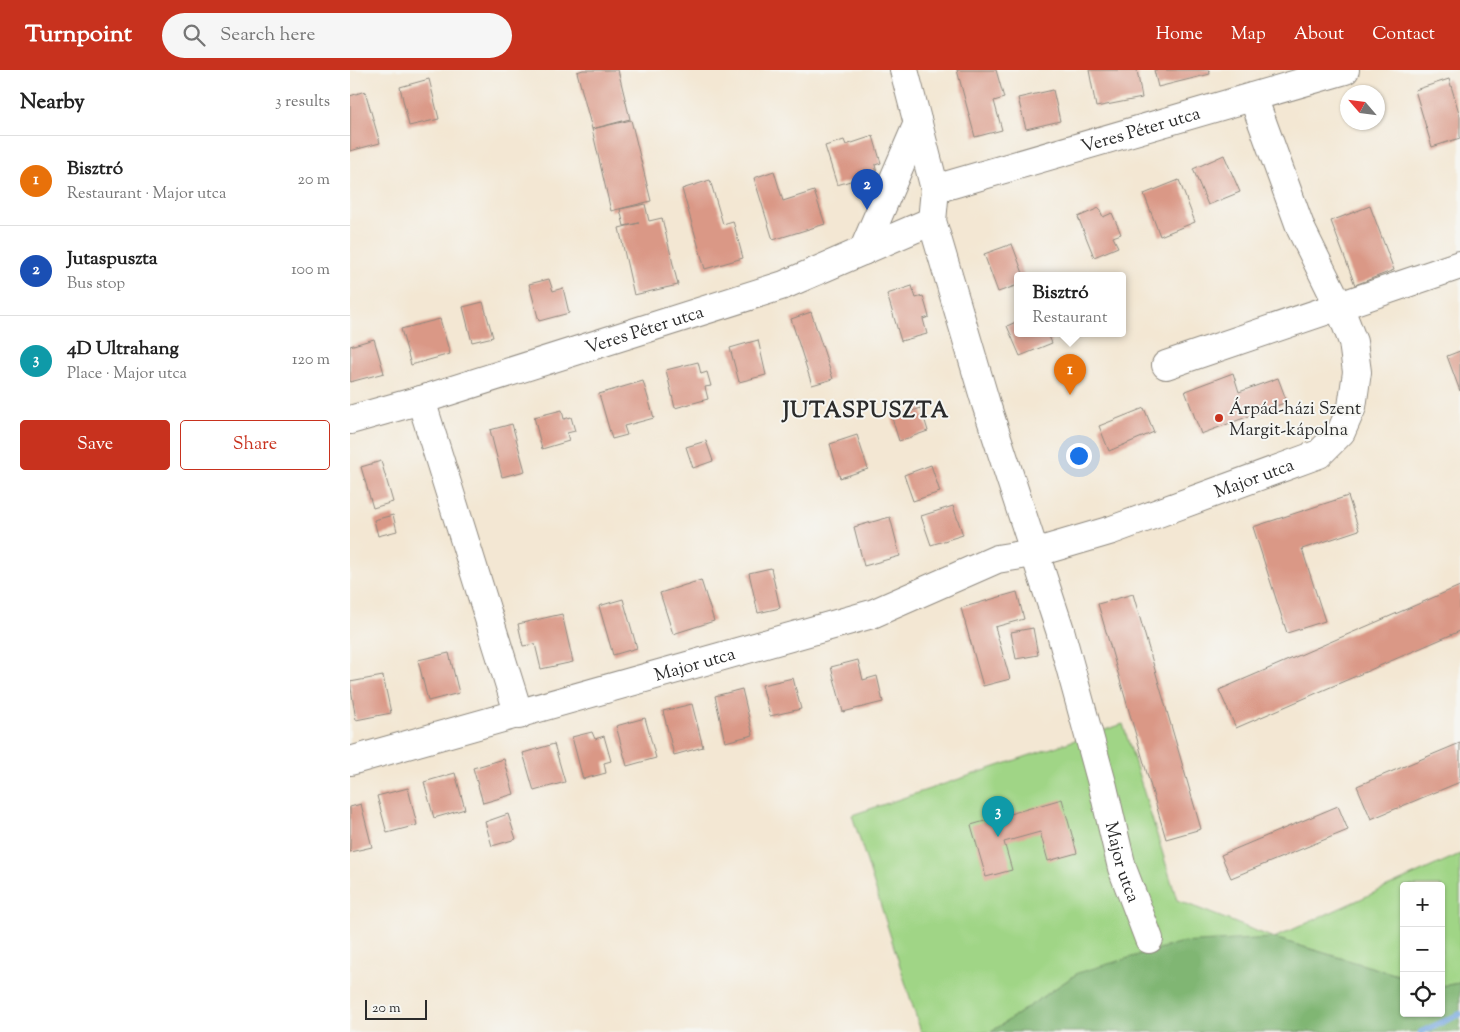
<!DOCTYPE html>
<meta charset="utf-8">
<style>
body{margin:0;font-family:"Sorts Mill Goudy",serif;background:#f6f6f6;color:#222}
.controls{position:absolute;right:15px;bottom:15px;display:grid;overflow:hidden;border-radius:5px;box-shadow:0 1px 4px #0004}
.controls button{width:45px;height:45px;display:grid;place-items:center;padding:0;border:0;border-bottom:1px solid #e0e0e0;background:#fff;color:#222;font:25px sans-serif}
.compass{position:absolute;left:990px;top:15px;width:45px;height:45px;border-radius:50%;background:#fff;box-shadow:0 1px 4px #0004;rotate:298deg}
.scale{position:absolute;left:15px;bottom:12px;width:62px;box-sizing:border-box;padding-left:5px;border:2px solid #2b2b2b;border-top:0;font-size:14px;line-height:18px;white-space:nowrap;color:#2b2b2b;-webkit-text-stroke:4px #f6f6f2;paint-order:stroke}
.you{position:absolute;left:728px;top:385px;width:18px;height:18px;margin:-12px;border:4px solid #fff;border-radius:50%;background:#1a73e8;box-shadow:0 0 0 8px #1a73e833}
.badge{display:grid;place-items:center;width:32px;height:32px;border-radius:50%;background:#c8321e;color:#fff;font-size:16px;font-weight:700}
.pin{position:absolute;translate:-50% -41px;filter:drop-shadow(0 1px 2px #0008)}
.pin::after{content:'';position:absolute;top:26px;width:18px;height:15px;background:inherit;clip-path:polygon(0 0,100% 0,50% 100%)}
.popup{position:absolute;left:664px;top:202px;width:112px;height:65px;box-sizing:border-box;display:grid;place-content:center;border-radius:5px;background:#fff;filter:drop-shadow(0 1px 4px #0005);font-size:16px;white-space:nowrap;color:#767676}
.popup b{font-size:19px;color:#222}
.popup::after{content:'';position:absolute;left:50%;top:100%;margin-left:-10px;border:10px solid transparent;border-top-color:#fff}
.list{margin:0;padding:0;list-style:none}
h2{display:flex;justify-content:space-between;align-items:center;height:65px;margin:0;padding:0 20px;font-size:21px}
h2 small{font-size:16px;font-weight:400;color:#767676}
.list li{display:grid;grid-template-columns:32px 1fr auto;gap:15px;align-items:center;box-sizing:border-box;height:90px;padding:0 20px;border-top:1px solid #e0e0e0}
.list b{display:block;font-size:19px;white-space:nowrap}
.list p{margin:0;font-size:16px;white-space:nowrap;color:#767676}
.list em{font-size:16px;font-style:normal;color:#767676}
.actions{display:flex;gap:10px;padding:15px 20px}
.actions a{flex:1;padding:11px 0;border:1px solid #c8321e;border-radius:5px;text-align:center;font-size:18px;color:#c8321e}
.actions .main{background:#c8321e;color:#fff}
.icon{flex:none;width:28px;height:28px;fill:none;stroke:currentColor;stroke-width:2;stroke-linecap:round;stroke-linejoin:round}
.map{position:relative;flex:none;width:1110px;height:962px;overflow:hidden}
header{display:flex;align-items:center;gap:30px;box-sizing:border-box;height:70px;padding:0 25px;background:#c8321e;color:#fff}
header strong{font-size:24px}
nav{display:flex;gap:28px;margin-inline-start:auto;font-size:18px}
.search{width:350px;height:45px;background:#f6f6f6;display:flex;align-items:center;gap:12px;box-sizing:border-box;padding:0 18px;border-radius:28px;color:#767676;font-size:19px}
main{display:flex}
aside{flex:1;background:#fff}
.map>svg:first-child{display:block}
.green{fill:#a0d586;stroke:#668058}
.forest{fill:#80b673;stroke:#56704f}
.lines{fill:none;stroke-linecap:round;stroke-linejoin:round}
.stream{stroke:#73a5de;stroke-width:6}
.building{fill:#da9886}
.minor-casing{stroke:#8f897f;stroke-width:30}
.minor{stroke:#fff;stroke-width:28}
.poi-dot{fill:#c8321e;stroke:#f6f6f2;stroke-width:2}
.labels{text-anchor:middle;stroke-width:4;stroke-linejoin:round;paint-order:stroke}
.street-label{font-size:18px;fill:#2b2b2b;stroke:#f6f6f2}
.poi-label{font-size:18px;fill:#2b2b2b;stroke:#f6f6f2;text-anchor:start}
.district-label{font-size:22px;font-weight:bold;letter-spacing:1px;fill:#2b2b2b;stroke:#f6f6f2}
</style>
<header>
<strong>Turnpoint</strong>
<div class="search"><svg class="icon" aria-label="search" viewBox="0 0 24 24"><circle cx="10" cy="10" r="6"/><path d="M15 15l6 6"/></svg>Search here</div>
<nav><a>Home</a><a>Map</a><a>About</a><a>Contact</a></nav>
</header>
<main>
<aside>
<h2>Nearby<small>3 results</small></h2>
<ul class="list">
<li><span class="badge" style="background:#e8710a">1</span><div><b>Bisztró</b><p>Restaurant · Major utca</p></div><em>20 m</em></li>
<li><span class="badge" style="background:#1a4fb4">2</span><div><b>Jutaspuszta</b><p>Bus stop</p></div><em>100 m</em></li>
<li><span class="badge" style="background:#0f9aa8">3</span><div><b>4D Ultrahang</b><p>Place · Major utca</p></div><em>120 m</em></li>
</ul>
<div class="actions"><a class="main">Save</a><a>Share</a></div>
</aside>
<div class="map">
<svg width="1110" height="962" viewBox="0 0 1110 962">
<rect width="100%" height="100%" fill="#f6f6f2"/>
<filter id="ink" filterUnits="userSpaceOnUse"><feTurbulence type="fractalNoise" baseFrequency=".02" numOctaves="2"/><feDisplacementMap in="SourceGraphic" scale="10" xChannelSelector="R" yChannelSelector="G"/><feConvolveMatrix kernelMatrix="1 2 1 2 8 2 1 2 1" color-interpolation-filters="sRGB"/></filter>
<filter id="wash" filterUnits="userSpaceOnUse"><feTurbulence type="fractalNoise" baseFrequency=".0096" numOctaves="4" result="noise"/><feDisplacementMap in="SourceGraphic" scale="20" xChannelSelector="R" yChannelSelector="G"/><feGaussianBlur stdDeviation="1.12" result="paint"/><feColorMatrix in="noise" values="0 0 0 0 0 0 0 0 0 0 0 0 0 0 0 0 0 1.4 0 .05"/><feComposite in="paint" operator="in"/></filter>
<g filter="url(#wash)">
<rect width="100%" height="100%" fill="#f3e7d3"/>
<!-- green -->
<path class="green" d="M773 654 827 830 924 868 1110 784V913L1091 916V816H1054V907L924 868 728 903 641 962H571L502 745Z"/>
<!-- forest -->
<path class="forest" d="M924 868 1054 907V943H1091V916L1110 913V962H641L728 903 829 873Z"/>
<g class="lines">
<!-- stream -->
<path class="stream" d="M1071 962 1110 944"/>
</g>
<g id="blocks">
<!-- building -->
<g class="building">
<path d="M233 0H268L280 49 242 59 227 2Z"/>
<path d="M607 0H646L654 28 644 31 652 60 625 67Z"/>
<path d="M739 0H787L792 28 746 37Z"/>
<path d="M804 0H859L860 4 808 17Z"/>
<path d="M79 9 89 49 59 56 50 17Z"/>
<path d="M1099 9 1110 46V68L1082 77 1065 20Z"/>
<path d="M703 20 710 51 676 59 668 28Z"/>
<path d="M15 21 30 73 0 81V26Z"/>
<path d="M281 50 301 131 261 141 242 59Z"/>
<path d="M523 66 531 93 525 95 527 103 487 115 475 76 494 70 496 75Z"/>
<path d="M874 85 890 122 858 135 843 99Z"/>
<path d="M424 101 433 131 464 121 475 154 423 170 404 108Z"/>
<path d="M360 110 373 154 383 151 393 188 355 199 332 119Z"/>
<path d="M829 110 845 152 810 166 794 124Z"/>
<path d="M295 134 299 151 312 148 328 215 284 225 269 158 289 153 274 156 270 139Z"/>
<path d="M1020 136 1044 200 1005 215 981 151Z"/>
<path d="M749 138 753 147 762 143 771 164 763 167 768 177 744 187 728 147Z"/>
<path d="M662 174 674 206H668V215L648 222 634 184Z"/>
<path d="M199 209 203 221 213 218 219 243 189 251 179 214Z"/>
<path d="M562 216 566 228 573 226 579 247 573 249 577 264 551 271 537 224Z"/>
<path d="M133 232 143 267 122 272 113 237Z"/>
<path d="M461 242 483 309 462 315 441 249Z"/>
<path d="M90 249 100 284 61 295 51 259Z"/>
<path d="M668 251V264H698L702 273 670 286 657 256Z"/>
<path d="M24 269 34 303 0 312V276Z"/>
<path d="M408 270 416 305 389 312 380 278Z"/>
<path d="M1110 281V321L1097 286Z"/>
<path d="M348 292 351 304 357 302 361 316 355 317 358 329 325 338 316 300Z"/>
<path d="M883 303 889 322 928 308 937 332 851 364 835 321Z"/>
<path d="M293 311 304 348 274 356 277 365 262 369 249 324Z"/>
<path d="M571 338 578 361 549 371 542 348Z"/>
<path d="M794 338 804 362 759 381 749 356Z"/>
<path d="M212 340 214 349 221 347 225 361 217 363 219 371 192 379 184 347Z"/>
<path d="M162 354 175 401 152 407 140 360Z"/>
<path d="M507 365 518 399 490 408 480 374Z"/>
<path d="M356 371 363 391 343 398 336 377Z"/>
<path d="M31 391 43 432 23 438 11 397Z"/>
<path d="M581 395 590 422 563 431 554 405Z"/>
<path d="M998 426 1009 460 952 479 975 551 937 563 903 457Z"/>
<path d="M603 436 613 465 581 475 571 446Z"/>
<path d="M43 445 47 461 28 466 24 450Z"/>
<path d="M540 447 550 486 514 496 504 457Z"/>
<path d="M421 498 430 538 408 543 399 503Z"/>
<path d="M351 510 364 551 323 564 310 523Z"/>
<path d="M1110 516V561L886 658 869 620Z"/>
<path d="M667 522 674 549 645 557 660 609 633 616 611 538Z"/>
<path d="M783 524 851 759 816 769 748 534Z"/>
<path d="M273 529 287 578 263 585 249 536Z"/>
<path d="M212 544 223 592 191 599 185 574 173 576 168 554Z"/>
<path d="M683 558 688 585 666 589 661 562Z"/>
<path d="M99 583 109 623 78 631 68 590Z"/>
<path d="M508 590 513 610 527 606 533 632 493 642 481 597Z"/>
<path d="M33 606 41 643 6 650 0 612Z"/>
<path d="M443 608 451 639 420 646 412 615Z"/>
<path d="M392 619 403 665 375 672 365 626Z"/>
<path d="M342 634 353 677 324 685 313 641Z"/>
<path d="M295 648 306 688 277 696 266 656Z"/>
<path d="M242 662 245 669 254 666 261 691 254 693 256 703 233 709 222 667Z"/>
<path d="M1110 673V712L1021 749 1007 716Z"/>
<path d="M204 674 215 712 184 721 173 683Z"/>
<path d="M154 689 164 724 133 733 123 698Z"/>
<path d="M105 703 115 739 84 748 74 712Z"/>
<path d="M58 718 67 755 37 763 27 726Z"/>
<path d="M712 729 727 783 698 791 690 762 654 772 662 800 636 807 621 755Z"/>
<path d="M11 734 22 777 0 782V737Z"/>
<path d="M988 736 998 760 881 808 871 785Z"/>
<path d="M158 744 166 769 142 776 135 752Z"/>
</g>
</g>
</g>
<g filter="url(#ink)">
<use href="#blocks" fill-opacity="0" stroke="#8f897f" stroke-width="1"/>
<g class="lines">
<defs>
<g id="minor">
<path id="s1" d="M554 0 585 119 582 151 636 334 710 560 753 717 772 798 799 869"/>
<path id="s2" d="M585 119 995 0"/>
<path d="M513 181 568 53"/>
<path d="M816 295 1110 195"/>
<path d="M71 330 169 645"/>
<path id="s3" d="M0 350 71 330 434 215 582 151"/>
<path id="s4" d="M0 691 522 544 647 489 684 483 762 460 969 384 991 362 1002 337 1007 302 1003 272 989 236 951 159 903 27"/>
</g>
</defs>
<!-- minor casing -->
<use href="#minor" class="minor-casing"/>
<!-- minor -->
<use href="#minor" class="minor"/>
</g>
</g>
<!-- markers -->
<circle class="poi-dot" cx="869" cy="348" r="5"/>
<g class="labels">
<!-- street labels -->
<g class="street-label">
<text dy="6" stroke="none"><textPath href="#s2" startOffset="214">Veres Péter utca</textPath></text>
<text dy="6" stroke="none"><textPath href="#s3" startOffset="308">Veres Péter utca</textPath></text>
<text dy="6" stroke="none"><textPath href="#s4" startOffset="949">Major utca</textPath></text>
<text dy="6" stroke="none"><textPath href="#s4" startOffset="358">Major utca</textPath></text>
<text dy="6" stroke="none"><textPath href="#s1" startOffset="824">Major utca</textPath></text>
</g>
<!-- poi labels -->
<g class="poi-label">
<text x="879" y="344">Árpád-házi Szent<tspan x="879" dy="21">Margit-kápolna</tspan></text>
</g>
<!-- district labels -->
<g class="district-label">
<text x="516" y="347">JUTASPUSZTA</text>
</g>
</g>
</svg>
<div class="controls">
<button>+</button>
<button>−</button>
<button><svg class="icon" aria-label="locate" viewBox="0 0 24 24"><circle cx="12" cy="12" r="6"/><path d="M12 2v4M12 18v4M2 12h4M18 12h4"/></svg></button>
</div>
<svg class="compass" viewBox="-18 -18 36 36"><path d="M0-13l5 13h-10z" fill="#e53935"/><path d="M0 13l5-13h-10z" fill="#767676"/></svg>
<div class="scale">20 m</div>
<div class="you"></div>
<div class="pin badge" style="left:720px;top:325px;background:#e8710a">1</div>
<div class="popup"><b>Bisztró</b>Restaurant</div>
<div class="pin badge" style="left:517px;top:140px;background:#1a4fb4">2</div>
<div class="pin badge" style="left:648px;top:767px;background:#0f9aa8">3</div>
</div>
</main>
